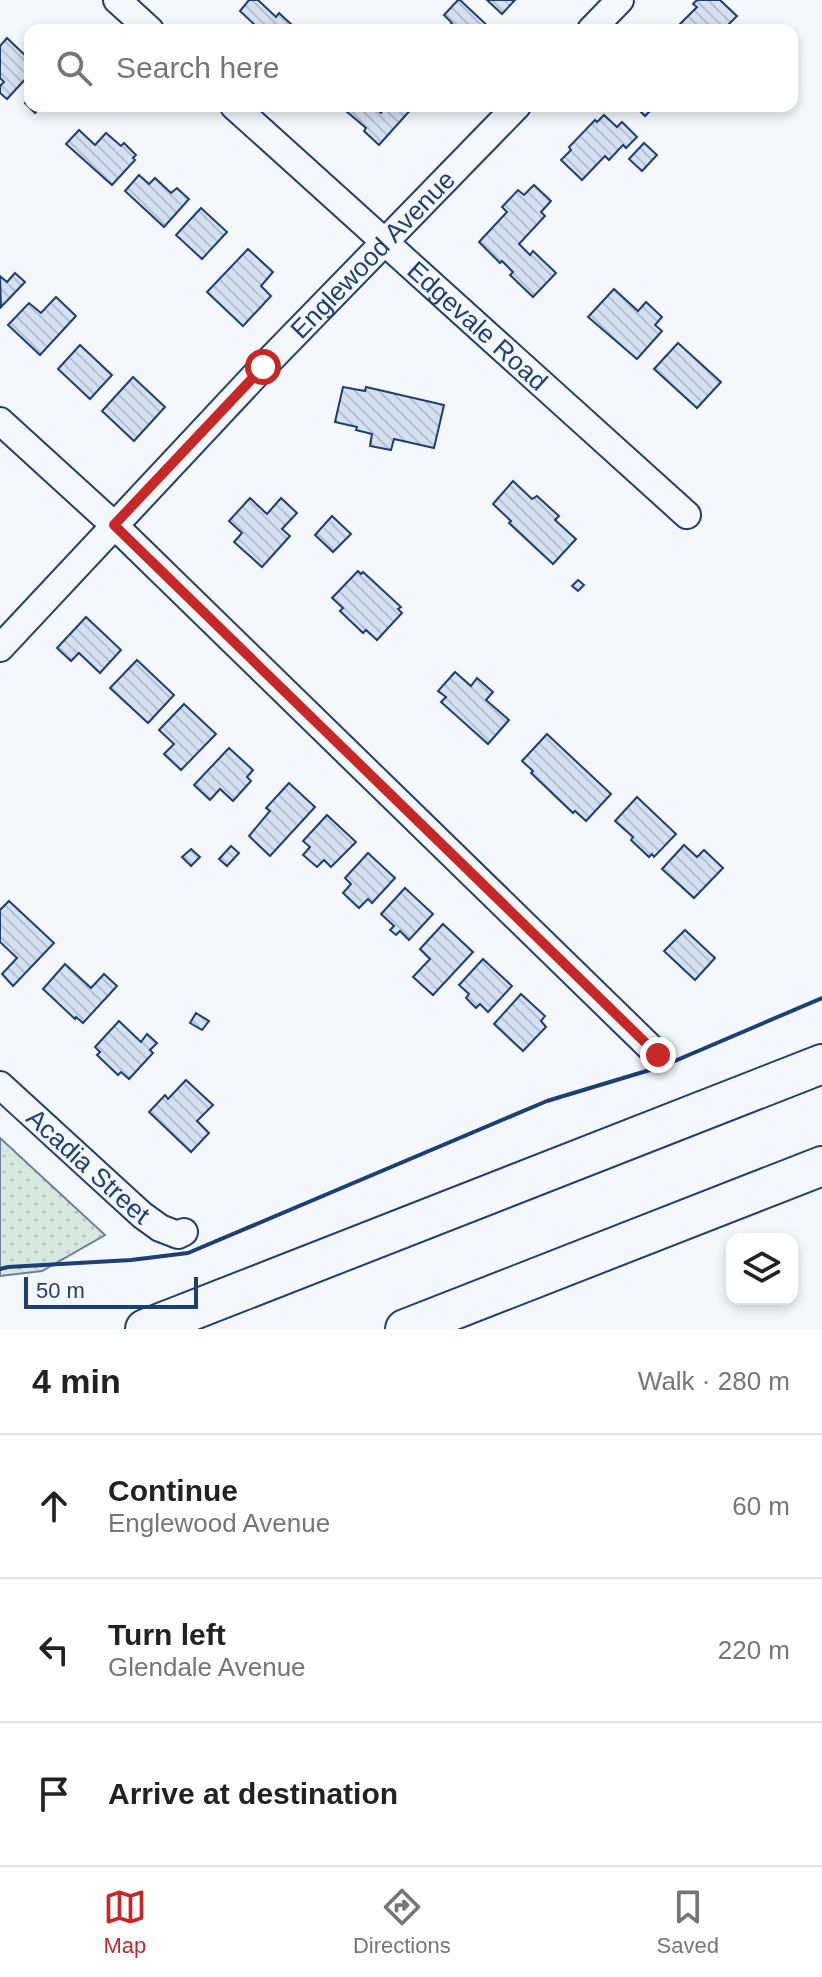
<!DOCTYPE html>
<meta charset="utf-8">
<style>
body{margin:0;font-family:Helvetica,sans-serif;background:#f2f2f2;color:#222}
.controls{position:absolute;right:24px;bottom:24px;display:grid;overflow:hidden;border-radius:16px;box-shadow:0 4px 12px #0003}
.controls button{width:72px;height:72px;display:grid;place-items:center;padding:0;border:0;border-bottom:2px solid #e0e0e0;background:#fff;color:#222;font:40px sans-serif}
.scale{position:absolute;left:24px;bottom:20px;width:174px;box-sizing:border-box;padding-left:8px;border:4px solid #1d3f73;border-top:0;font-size:22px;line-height:28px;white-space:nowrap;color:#1d3f73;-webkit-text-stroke:6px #f4f7fb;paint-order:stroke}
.stop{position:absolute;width:24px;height:24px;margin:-18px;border:6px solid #c62828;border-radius:50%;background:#fff}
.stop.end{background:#c62828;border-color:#fff;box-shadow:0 2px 8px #0008}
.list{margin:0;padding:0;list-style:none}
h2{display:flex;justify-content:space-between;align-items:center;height:104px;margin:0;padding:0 32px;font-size:34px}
h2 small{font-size:26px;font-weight:400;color:#767676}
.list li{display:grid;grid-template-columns:52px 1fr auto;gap:24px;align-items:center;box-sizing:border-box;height:144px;padding:0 32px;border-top:2px solid #e0e0e0}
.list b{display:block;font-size:30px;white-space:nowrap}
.list p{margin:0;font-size:26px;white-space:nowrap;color:#767676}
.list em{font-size:26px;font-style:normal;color:#767676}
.icon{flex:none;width:44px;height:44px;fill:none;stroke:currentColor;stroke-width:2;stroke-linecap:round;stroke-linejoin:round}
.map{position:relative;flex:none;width:822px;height:1329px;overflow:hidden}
.search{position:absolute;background:#fff;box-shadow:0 4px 12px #0003;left:24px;right:24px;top:24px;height:88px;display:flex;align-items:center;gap:20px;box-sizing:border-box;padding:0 28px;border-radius:16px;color:#767676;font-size:30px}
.sheet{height:536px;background:#fff}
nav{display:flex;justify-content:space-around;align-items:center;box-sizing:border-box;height:112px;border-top:2px solid #e0e0e0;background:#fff;font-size:22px;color:#767676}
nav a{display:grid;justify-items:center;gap:4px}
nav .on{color:#c62828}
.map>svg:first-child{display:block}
.green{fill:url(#green-dots);stroke:#687fa3;stroke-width:2}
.building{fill:url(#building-back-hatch);stroke:#1d3f73;stroke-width:2}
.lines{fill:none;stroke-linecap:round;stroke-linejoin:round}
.minor-casing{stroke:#1d3f73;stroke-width:30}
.highway-casing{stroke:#1d3f73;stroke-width:42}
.minor{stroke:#f4f7fb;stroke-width:26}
.highway{stroke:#f4f7fb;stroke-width:38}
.wall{stroke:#1d3f73;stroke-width:4}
.route{stroke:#c62828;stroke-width:10}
.labels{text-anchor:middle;stroke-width:6;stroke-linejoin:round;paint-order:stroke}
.street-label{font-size:26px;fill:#1d3f73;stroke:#f4f7fb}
</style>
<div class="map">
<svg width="822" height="1329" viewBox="0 0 822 1329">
<defs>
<pattern id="green-dots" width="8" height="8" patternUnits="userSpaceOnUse" patternTransform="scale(2)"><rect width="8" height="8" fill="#d7e8df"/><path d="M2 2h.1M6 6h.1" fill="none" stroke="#b8c8c3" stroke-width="1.8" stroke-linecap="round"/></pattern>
<pattern id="building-back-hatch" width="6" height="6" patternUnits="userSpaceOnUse" patternTransform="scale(2)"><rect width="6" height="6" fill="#d5e0f0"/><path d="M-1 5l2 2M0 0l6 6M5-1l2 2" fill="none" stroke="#b6c1d1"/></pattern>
</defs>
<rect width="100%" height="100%" fill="#f4f7fb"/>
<!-- green -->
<path class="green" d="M0 1138 105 1235 42 1271 0 1276Z"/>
<!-- building -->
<g class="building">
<path d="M249 0H258L276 17 279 13 291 24 285 30H252L256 26 240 11Z"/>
<path d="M458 0H460L491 29 446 30 452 23 444 15Z"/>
<path d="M487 0H515L502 14Z"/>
<path d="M697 0H720L737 16 723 30H674L697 7 693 4Z"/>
<path d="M7 38 30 60V74L7 99 0 93V86L4 82 0 78V46Z"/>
<path d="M30 98V106H42L35 113 25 103Z"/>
<path d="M340 106H372L381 113 387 106H414L379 145 364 131 366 128Z"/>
<path d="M635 106H655L645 116Z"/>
<path d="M604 115 617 127 622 122 637 137 626 148 623 145 609 160 605 156 582 180 561 160 571 150 569 147 595 120 597 122Z"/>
<path d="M79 130 95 145 106 133 121 146 124 143 136 155 133 158 135 160 112 185 66 144Z"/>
<path d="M644 143 657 155 642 171 629 159Z"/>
<path d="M139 175 149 184 155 178 171 193 177 188 189 199 164 227 125 191Z"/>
<path d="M534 185 551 201 541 212 545 216 519 244 530 255 533 251 556 273 533 297 510 275 513 272 502 261 500 263 479 242 507 212 502 207 518 190 524 195Z"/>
<path d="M201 208 227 232 202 259 176 235Z"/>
<path d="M248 249 273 272 261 286 271 296 243 326 207 292Z"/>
<path d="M15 273 25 282 1 307 0 276 7 282Z"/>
<path d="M614 289 638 311 646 302 662 317 655 325 662 331 637 359 588 317Z"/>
<path d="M56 297 76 316 40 355 8 325 29 303 41 313Z"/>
<path d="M678 343 721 382 697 408 654 369Z"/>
<path d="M80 345 112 375 90 399 58 369Z"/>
<path d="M133 377 165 407 134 441 102 411Z"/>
<path d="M343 387 365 391 366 387 444 405 434 448 394 439 391 450 370 446 372 434 356 430 357 427 335 422Z"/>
<path d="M513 481 532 499 537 496 559 516 555 520 576 539 553 564 509 523 511 521 493 504Z"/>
<path d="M250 498 267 514 281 498 297 513 282 529 290 536 262 567 234 542 242 533 229 521Z"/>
<path d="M332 516 351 534 333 552 315 535Z"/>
<path d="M358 571 361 574 363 572 401 607 398 609 402 613 377 640 366 630 363 633 340 611 343 608 332 598Z"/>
<path d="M578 580 584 585 578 591 572 586Z"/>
<path d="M86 617 121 650 100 673 79 653 71 661 57 648Z"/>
<path d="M137 660 174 695 148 723 110 688Z"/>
<path d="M455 672 471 686 477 678 493 692 486 700 509 720 488 744 441 702 446 697 438 691Z"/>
<path d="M184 704 216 734 181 770 164 754 174 744 159 730Z"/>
<path d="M547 734 611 794 586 821 575 811 573 813 531 773 533 771 522 761Z"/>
<path d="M229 748 253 770 247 777 251 781 233 801 220 789 210 800 194 785Z"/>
<path d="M289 783 315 807 270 856 249 836 270 811 266 808Z"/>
<path d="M637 797 676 834 654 857 652 854 649 857 631 840 633 837 615 821Z"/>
<path d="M327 815 356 842 331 867 324 860 317 867 303 855 310 847 303 841Z"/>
<path d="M684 845 697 857 704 850 723 868 694 898 662 869Z"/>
<path d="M231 846 239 853 227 866 219 859Z"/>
<path d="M191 849 200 857 191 866 182 857Z"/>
<path d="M368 853 395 878 372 903 368 899 359 908 343 893 351 884 345 878Z"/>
<path d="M405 888 433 914 409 940 400 931 396 935 390 930 394 926 381 914Z"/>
<path d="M9 901 54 943 13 986 2 974 17 958 0 942V910Z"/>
<path d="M443 924 473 952 433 995 413 977 430 959 420 949Z"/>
<path d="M685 930 715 958 695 980 664 951Z"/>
<path d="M483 959 512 986 488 1012 480 1004 476 1008 466 998 469 994 459 985Z"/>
<path d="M65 964 91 988 104 974 117 986 83 1023 76 1017 75 1019 43 989Z"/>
<path d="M521 994 545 1016 541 1021 546 1027 523 1051 494 1024Z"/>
<path d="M196 1013 209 1021 202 1030 190 1023Z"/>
<path d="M119 1021 141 1042 147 1034 157 1043 150 1050 153 1053 129 1079 121 1072 118 1075 97 1055 100 1052 95 1047Z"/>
<path d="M186 1080 213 1105 197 1121 209 1133 191 1152 149 1112 165 1095 168 1099Z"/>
</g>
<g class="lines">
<defs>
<g id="minor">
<path d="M117 0 150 30"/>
<path d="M591 30 620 0"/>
<path id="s1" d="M234 106 687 515"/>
<path d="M0 421 114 525 658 1055"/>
<path id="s2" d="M0 648 263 367 517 106"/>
<path id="s3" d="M0 1085 142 1215 160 1228 178 1235 184 1232"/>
</g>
<g id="highway">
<path d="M145 1329 822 1064"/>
<path d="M405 1329 822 1166"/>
</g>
</defs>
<!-- minor casing -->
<use href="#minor" class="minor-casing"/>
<!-- highway casing -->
<use href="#highway" class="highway-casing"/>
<!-- minor -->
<use href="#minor" class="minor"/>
<!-- highway -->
<use href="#highway" class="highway"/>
<!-- wall -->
<path class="wall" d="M0 1269 8 1267 131 1260 188 1253 547 1101 663 1066 822 998"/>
</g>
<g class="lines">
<!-- route -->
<path class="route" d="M263 367 114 525 658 1055"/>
</g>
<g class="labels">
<!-- street labels -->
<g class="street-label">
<text dy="9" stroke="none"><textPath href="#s2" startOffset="542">Englewood Avenue</textPath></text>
<text dy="9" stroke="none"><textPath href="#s1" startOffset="328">Edgevale Road</textPath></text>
<text dy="9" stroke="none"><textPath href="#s3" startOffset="120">Acadia Street</textPath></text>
</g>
</g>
</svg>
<div class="controls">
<button><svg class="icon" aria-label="layers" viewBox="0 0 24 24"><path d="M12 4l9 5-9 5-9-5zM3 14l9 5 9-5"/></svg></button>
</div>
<div class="scale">50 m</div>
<div class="stop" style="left:263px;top:367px"></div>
<div class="stop end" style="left:658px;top:1055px"></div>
<div class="search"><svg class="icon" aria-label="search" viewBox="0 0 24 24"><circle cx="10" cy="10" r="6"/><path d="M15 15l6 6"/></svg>Search here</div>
</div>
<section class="sheet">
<h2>4 min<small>Walk · 280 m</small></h2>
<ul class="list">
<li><svg class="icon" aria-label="ahead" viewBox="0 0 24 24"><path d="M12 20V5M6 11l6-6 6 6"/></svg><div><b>Continue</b><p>Englewood Avenue</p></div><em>60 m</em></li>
<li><svg class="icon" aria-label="left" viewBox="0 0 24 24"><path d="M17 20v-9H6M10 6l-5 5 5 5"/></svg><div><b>Turn left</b><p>Glendale Avenue</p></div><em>220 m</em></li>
<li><svg class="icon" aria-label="arrive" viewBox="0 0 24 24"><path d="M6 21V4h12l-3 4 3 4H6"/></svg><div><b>Arrive at destination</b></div></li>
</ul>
</section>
<nav>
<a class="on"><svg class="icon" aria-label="map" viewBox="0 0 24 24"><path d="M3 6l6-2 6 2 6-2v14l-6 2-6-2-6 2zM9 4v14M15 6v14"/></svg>Map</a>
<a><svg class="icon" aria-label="directions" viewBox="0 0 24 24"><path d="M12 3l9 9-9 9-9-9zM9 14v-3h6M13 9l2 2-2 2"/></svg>Directions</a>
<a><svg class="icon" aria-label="saved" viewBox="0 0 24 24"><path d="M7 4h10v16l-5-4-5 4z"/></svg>Saved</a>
</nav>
